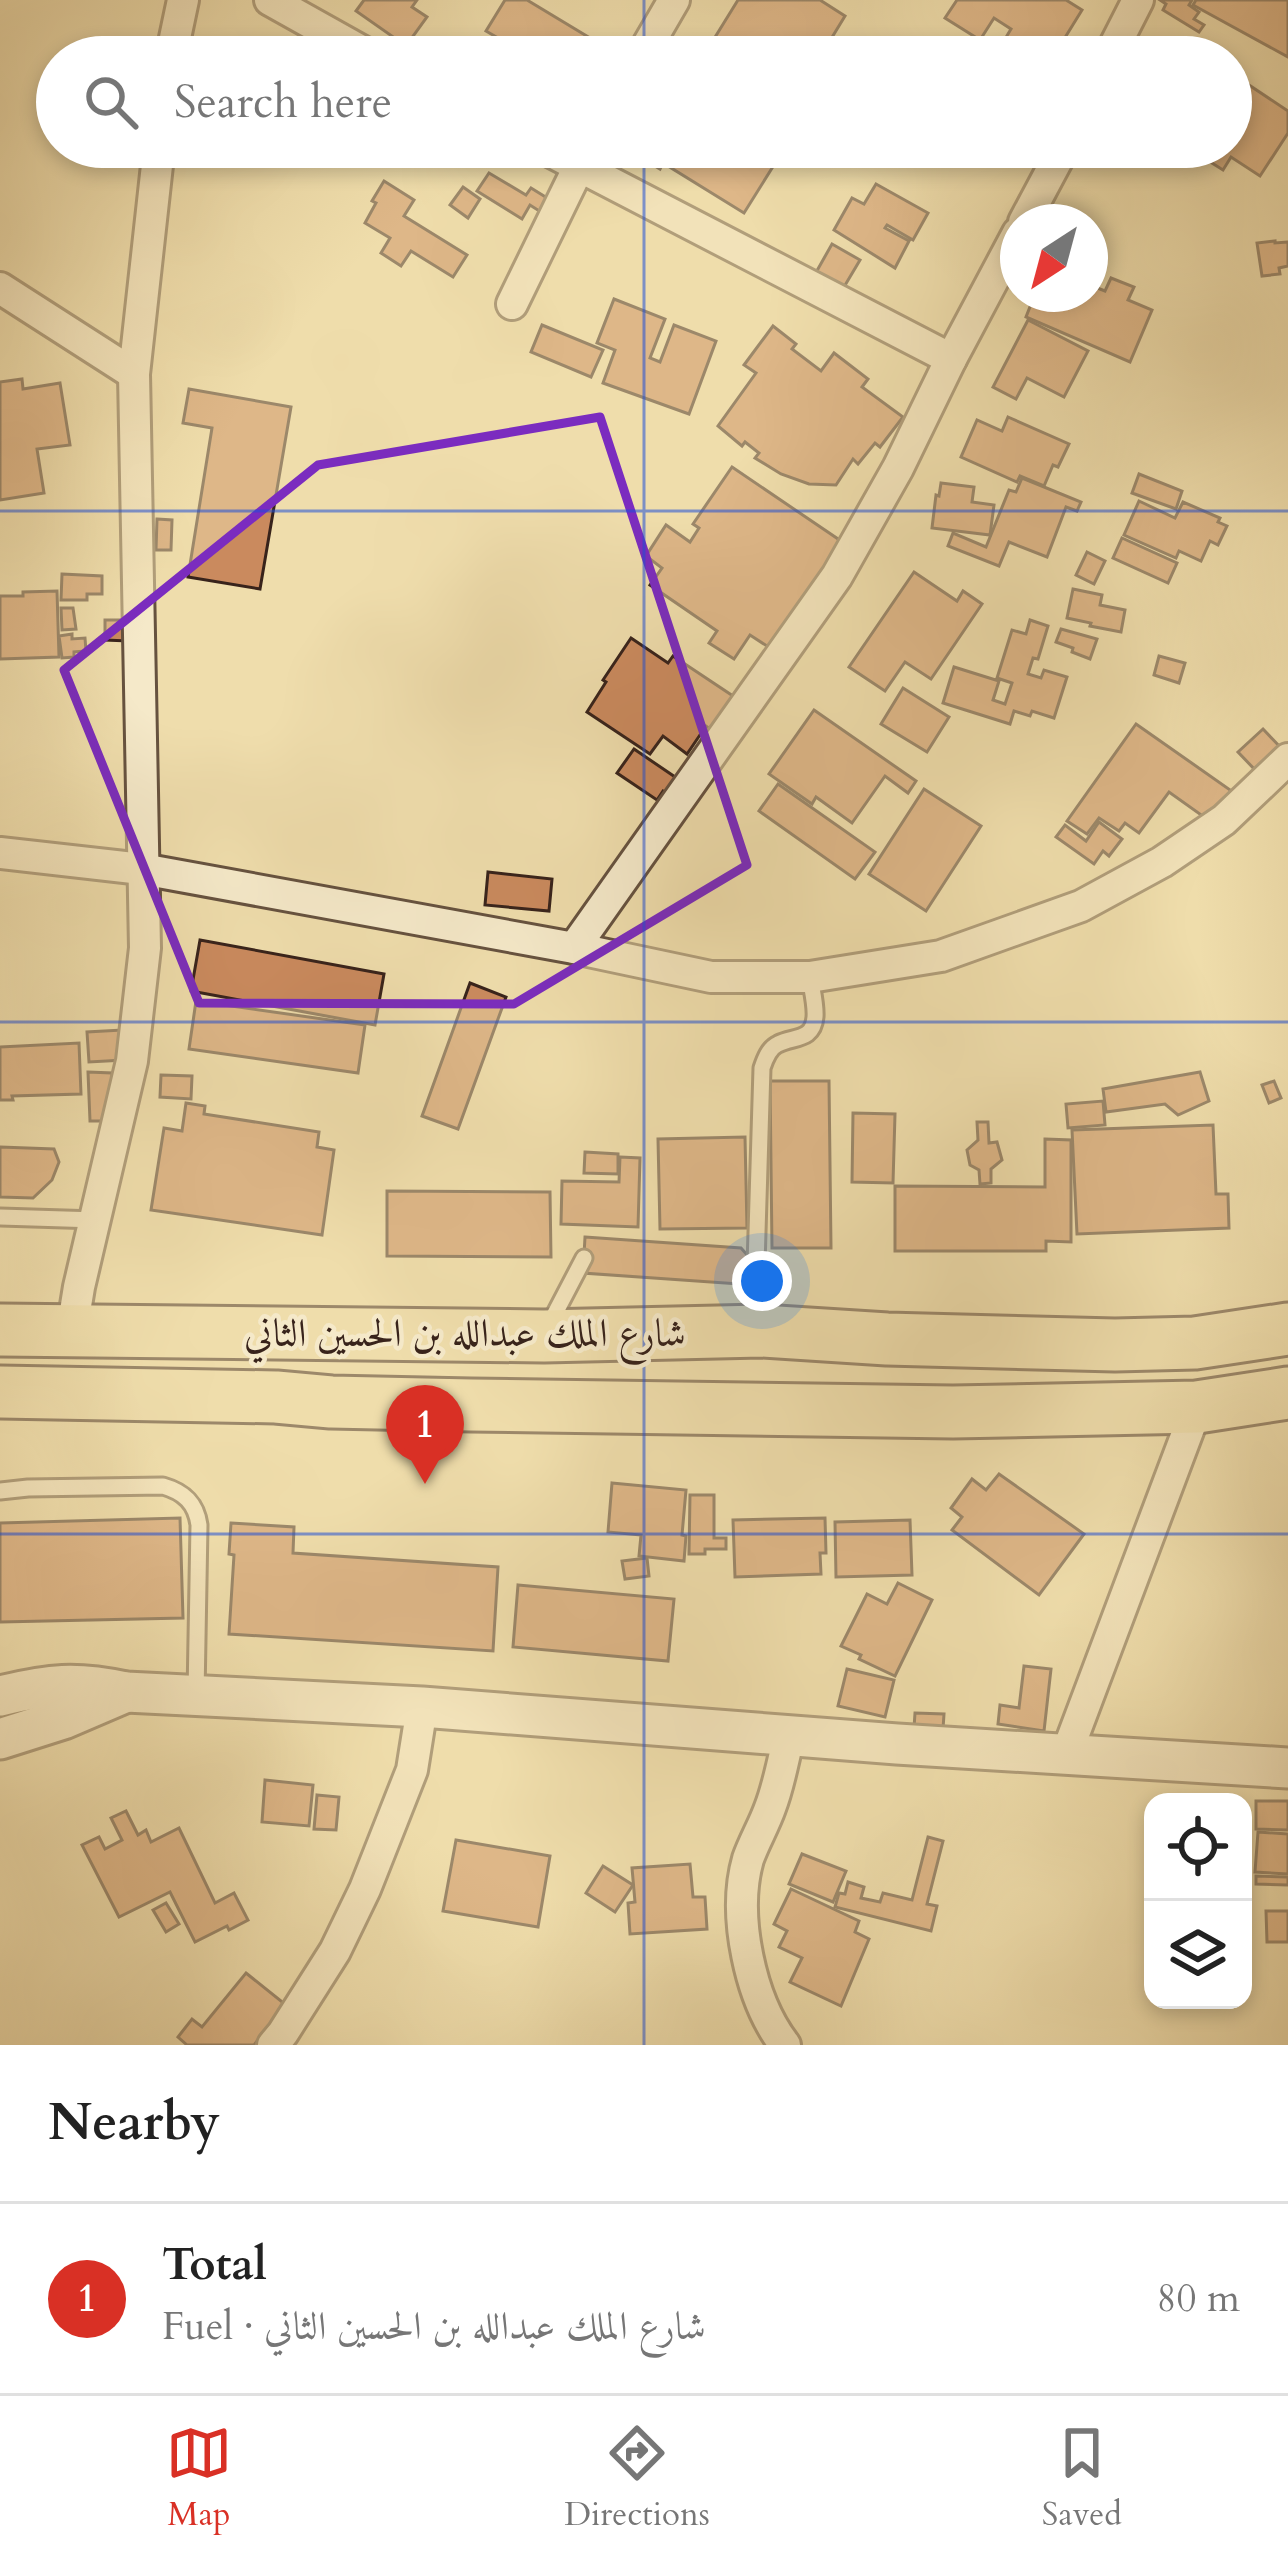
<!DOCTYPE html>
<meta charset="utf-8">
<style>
body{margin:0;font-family:Cardo,Amiri,serif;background:#f6f6f6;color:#222}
.controls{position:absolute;right:36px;bottom:36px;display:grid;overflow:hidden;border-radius:24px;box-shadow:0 6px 18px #0003}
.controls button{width:108px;height:108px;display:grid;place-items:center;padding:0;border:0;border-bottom:3px solid #e0e0e0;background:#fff;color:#222;font:60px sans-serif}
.compass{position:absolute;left:1000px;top:204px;width:108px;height:108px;border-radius:50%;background:#fff;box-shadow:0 6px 18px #0003;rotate:216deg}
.you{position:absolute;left:762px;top:1281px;width:42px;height:42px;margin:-30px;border:9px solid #fff;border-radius:50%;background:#1a73e8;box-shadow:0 0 0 18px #1a73e833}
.badge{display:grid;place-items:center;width:78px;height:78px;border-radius:50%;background:#d93025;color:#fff;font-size:39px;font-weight:700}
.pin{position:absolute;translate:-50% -99px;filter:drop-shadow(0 3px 6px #0008)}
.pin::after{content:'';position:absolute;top:63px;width:42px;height:36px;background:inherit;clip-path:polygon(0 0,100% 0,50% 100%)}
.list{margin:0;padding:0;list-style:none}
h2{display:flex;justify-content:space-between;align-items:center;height:156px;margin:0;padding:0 48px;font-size:51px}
h2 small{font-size:39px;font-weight:400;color:#767676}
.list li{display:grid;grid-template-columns:78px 1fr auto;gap:36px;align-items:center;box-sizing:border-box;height:192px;padding:0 48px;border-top:3px solid #e0e0e0}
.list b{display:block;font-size:45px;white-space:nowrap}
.list p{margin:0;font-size:39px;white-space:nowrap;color:#767676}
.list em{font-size:39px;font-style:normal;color:#767676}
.icon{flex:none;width:66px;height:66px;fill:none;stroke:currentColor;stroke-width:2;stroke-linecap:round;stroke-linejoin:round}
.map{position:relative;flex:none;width:1288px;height:2045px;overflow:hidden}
.search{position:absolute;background:#fff;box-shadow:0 6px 18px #0003;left:36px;right:36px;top:36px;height:132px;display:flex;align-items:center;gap:30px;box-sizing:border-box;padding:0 42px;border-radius:66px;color:#767676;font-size:45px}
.sheet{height:348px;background:#fff}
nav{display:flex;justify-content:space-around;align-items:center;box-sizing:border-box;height:168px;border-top:3px solid #e0e0e0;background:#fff;font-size:33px;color:#767676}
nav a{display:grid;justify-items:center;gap:6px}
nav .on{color:#d93025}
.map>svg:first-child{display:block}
.building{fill:#ca8a5e;stroke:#38231b;stroke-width:3}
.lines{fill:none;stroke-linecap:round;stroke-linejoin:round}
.service-casing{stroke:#66523f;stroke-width:21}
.minor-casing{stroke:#66523f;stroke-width:36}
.tertiary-casing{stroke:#66523f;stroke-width:45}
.trunk-casing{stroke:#38231b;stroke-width:57}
.service{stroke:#f5e9c9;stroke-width:15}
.minor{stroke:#f5e9c9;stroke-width:30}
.tertiary{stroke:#f5e9c9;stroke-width:39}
.trunk{stroke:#efddac;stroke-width:51}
.marked{fill:none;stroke:#7b2cbf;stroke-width:9;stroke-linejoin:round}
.grid{fill:none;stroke:#1d4ed8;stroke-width:3;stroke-opacity:0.55}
.labels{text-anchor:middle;stroke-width:9;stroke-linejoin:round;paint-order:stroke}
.street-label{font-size:39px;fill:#38231b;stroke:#f5e9c9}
</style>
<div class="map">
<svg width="1288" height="2045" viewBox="0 0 1288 2045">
<rect width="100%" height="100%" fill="#efddac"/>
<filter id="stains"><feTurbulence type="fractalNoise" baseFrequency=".00167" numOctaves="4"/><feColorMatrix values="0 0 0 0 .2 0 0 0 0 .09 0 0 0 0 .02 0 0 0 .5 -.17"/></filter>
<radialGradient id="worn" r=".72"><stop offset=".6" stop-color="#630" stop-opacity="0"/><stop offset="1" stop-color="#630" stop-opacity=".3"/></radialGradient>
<!-- building -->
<g class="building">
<path d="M364 0H417L412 7 427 17 406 46 356 11Z"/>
<path d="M505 0H527L590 38 578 57H473L483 41 505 54 510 45 486 31Z"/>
<path d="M738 0H820L845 16 820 57H707L704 55Z"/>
<path d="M957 0H1066L1082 10 1053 57H1011L999 49 1011 29 994 18 980 40 945 18Z"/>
<path d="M1160 0H1192L1189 5 1199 12 1194 19 1204 25 1199 32 1163 10 1166 4Z"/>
<path d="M1196 0H1288V57L1193 5Z"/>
<path d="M1231 73 1288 111V133L1260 176 1231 157 1223 170 1193 151 1194 147H1231Z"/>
<path d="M635 147H781L784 149 744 213 663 163 660 169 632 152Z"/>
<path d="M489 173 526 195 531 188 552 201 544 214 530 205 522 219 477 191Z"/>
<path d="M384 181 414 200 404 216 467 255 453 277 411 251 401 266 381 253 390 238 365 223 376 203 372 201Z"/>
<path d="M876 184 928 213 913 240 887 225 885 228 909 241 895 268 834 230 852 198 864 204Z"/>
<path d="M463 187 480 199 468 218 450 205Z"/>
<path d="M1275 241V243L1288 242V266L1279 268 1280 274 1262 276 1257 243Z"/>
<path d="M832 244 860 260 841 292 814 276Z"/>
<path d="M1111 278 1134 287 1128 300 1152 310 1130 362 1026 317 1035 294H1090V285L1105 291Z"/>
<path d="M614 299 665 319 650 358 660 362 674 325 716 341 689 414 603 383 615 350 597 343Z"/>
<path d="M1028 320 1088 351 1064 397 1027 378 1016 399 993 387Z"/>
<path d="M542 325 603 350 591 377 531 352Z"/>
<path d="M773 326 796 344 792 349 821 371 834 353 868 379 862 387 903 417 880 447 875 443 858 464 853 459 836 485 809 484 781 474 755 458 759 453 745 442 742 446 718 426 756 373 744 365Z"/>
<path d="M22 379 23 389 60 383 70 445 37 449 44 493 0 500V382Z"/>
<path d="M189 389 291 407 260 589 188 577 212 428 183 423Z"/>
<path d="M1008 417 1069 444 1058 467 1053 465 1044 486 1020 476 1017 482 961 457 977 420 1002 431Z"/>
<path d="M732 467 841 541 816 579 820 581 773 650 750 635 734 659 709 643 717 631 650 585 662 568 646 556 666 525 690 542 699 528 693 524Z"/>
<path d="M1139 474 1182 491 1176 509 1132 493Z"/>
<path d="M1022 478 1081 502 1077 511 1066 507 1047 557 1009 542 999 566 948 546 953 533 986 547 1009 490 1016 492Z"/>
<path d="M941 483 974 487 972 502 994 505 990 535 932 528 936 495 939 496Z"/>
<path d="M1139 501 1175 518 1183 502 1220 518 1218 522 1227 526 1218 545 1210 541 1201 561 1179 551 1176 558 1124 535Z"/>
<path d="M157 519 172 520 171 550H156Z"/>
<path d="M1122 538 1177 563 1168 583 1113 558Z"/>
<path d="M1087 552 1105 561 1094 584 1076 575Z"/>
<path d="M914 572 957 601 963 591 982 604 931 679 905 662 885 691 849 667Z"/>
<path d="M62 574 102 576V594H87V600H61Z"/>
<path d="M1073 589 1102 595 1100 605 1125 610 1121 632 1090 626 1091 623 1067 618Z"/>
<path d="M57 591 59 657 0 659V596H23V592Z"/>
<path d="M61 608H73L76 629 62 630Z"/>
<path d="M105 620H129L128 641 105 640Z"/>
<path d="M1030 620 1048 626 1038 659 1033 658 1028 674 1041 678 1044 670 1067 677 1054 718 1032 711 1030 716 1014 711 1010 724 943 703 954 667 999 681 993 700 1005 704 1012 683 997 678 1012 630 1026 634Z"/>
<path d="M1061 629 1097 639 1090 659 1072 652 1073 648 1056 642Z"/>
<path d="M72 634V639L85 638 86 651 74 652V657L62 658 59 636Z"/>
<path d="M631 638 668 663 673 656 739 700 717 734 706 726 687 754 663 736 650 754 587 712 606 682 603 680Z"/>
<path d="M1159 656 1185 663 1179 683 1154 675Z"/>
<path d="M903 688 949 717 927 752 881 724Z"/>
<path d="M814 710 916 781 908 793 885 776 852 823 816 797 812 804 769 774Z"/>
<path d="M1136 724 1233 792 1211 822 1169 792 1139 833 1125 823 1119 831 1099 818 1087 834 1067 821Z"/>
<path d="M1263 729 1282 749 1258 773 1238 752Z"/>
<path d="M634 749 678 779 668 794 663 791 657 800 617 773Z"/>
<path d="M778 784 875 852 855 879 759 811Z"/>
<path d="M924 789 981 826 926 911 869 874Z"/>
<path d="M1099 822 1122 839 1109 856 1103 851 1094 864 1056 837 1065 825 1086 841Z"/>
<path d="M488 872 552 879 549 911 485 905Z"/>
<path d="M200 940 384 974 375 1025 191 991Z"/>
<path d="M470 983 506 997 458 1129 422 1116Z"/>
<path d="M196 1001 365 1025 358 1073 189 1049Z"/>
<path d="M122 1030 124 1060 89 1062 87 1032Z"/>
<path d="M79 1043 81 1094 12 1096 13 1100H0V1047Z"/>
<path d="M88 1072 112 1073V1112L105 1121H90Z"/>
<path d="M1200 1072 1209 1101 1178 1115 1165 1104 1106 1112 1103 1089Z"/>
<path d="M161 1075 192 1076 191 1099 160 1097Z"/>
<path d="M770 1081H829L831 1248H772Z"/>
<path d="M1274 1081 1281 1098 1269 1103 1262 1085Z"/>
<path d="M1103 1101 1105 1125 1068 1128 1066 1104Z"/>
<path d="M186 1103 205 1106 204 1114 319 1132 317 1147 334 1150 322 1235 151 1210 164 1128 182 1131Z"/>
<path d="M853 1113 895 1114 893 1183 852 1182Z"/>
<path d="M977 1122H988L989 1143 997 1142 1002 1160 991 1169V1183L980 1184 979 1170 970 1165 967 1150 978 1140Z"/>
<path d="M1213 1125 1216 1194H1228L1229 1228 1077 1234 1072 1130Z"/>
<path d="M745 1137 747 1228 660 1229 658 1139Z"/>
<path d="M1045 1139 1071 1140V1242L1046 1241V1251H895V1186L1045 1187Z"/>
<path d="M0 1147 54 1149 59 1162 52 1180 33 1198 0 1197Z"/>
<path d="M585 1152 618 1154V1174L584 1173Z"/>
<path d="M620 1157 640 1158 638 1227 561 1224 562 1181 619 1182Z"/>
<path d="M387 1191 550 1192 551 1257 387 1256Z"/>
<path d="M585 1237 741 1248 756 1265 739 1284 583 1273Z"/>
<path d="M999 1474 1084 1534 1039 1595 952 1530 962 1517 951 1508 972 1479 986 1490Z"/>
<path d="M612 1483 686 1490 682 1535 686 1536 684 1561 639 1556 641 1535 608 1532Z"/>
<path d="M690 1495H714V1538H726V1549H705V1554H689Z"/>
<path d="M180 1518 183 1618 0 1622V1523Z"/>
<path d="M825 1518 826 1553H820L821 1574 735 1577 733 1520Z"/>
<path d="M910 1520 912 1575 836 1577 835 1522Z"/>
<path d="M231 1523 294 1527 293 1553 498 1567 493 1651 229 1634 234 1555 229 1554Z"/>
<path d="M647 1558 649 1576 625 1579 622 1561Z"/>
<path d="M898 1583 932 1600 895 1676 859 1659 861 1655 841 1646 867 1594 887 1604Z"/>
<path d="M518 1585 674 1599 668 1661 513 1647Z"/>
<path d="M1024 1666 1051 1669 1044 1731 998 1724 1000 1705 1019 1708Z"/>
<path d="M847 1669 894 1680 885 1717 838 1706Z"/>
<path d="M915 1713 944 1714 943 1729 914 1728Z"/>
<path d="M265 1780 313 1785 309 1826 262 1822Z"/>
<path d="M317 1795 339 1797 336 1830 314 1829Z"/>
<path d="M1256 1801H1288V1830L1256 1829Z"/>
<path d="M126 1811 138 1835 146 1830 151 1842 179 1828 215 1903 234 1893 248 1920 229 1930 227 1926 195 1942 170 1892 119 1917 82 1845 99 1837 105 1849 122 1840 111 1818Z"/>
<path d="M1258 1832 1288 1834V1874L1255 1872Z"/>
<path d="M928 1837 943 1841 927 1904 937 1906 931 1931 835 1907 839 1893 845 1894 848 1882 864 1887 861 1898 880 1902 883 1893 912 1900Z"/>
<path d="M456 1840 550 1856 538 1927 443 1911Z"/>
<path d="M802 1854 846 1871 833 1902 789 1884Z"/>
<path d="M690 1864 693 1897H705L707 1929 630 1934 628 1903 635 1902 632 1868Z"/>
<path d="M603 1866 633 1885 615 1912 586 1893Z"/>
<path d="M1256 1876 1288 1877V1885L1256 1884Z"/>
<path d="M791 1889 859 1921 855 1932 869 1939 841 2006 790 1982 802 1958 779 1947 787 1931 774 1924Z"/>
<path d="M166 1903 179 1924 166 1932 153 1910Z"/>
<path d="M1266 1911H1288V1942H1267Z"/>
<path d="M246 1973 286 2005 254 2045H187L178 2037 192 2019 202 2027Z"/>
</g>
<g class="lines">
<defs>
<g id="service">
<path d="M0 1217 97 1220"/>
<path d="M760 1322 756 1265 762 1068C765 1059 769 1048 778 1044 794 1036 813 1041 815 1017 816 1005 812 990 810 977"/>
<path d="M549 1325 584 1258"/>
<path d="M0 1491 28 1488 163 1486C184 1492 196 1503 199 1525L196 1695"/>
</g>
<g id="minor">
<path d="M270 0 372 57"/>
<path d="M171 57 183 0"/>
<path d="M641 57 674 0"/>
<path d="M1109 57 1138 0"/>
<path d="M542 147 951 359"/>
<path d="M1024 222 1064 147"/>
<path d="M0 288 134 374"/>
<path d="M512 304 588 148"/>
<path d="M0 853 142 869 574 948 711 977H810L941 956 1081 906 1162 862 1224 820 1288 759"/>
<path d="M574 948 837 576 898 468 951 359 1018 233"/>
<path d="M72 1330 79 1287 132 1061 145 948 134 374 159 147"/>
<path d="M1066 1755 1197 1407"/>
<path d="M273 2045 283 2033 335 1951 365 1889 412 1770 422 1707"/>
<path d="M785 2045C750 2000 732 1915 748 1859 754 1842 764 1825 770 1808 779 1785 783 1760 789 1736"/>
</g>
<g id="tertiary">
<path d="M0 1696C50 1684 75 1681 126 1692L422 1707 897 1744 1288 1768"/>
<path d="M0 1739 63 1719 126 1692"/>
</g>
<g id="trunk">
<path d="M0 1330 544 1336 761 1331 887 1339 1115 1345 1195 1343 1288 1329"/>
<path d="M0 1392 276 1397 331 1402 471 1405 953 1412 1197 1407 1288 1393"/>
</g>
</defs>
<!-- service casing -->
<use href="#service" class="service-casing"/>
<!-- minor casing -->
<use href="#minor" class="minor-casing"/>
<!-- tertiary casing -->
<use href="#tertiary" class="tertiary-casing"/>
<!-- trunk casing -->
<use href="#trunk" class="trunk-casing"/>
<!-- service -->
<use href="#service" class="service"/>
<!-- minor -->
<use href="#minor" class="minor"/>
<!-- tertiary -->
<use href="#tertiary" class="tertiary"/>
<!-- trunk -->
<use href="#trunk" class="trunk"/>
</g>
<!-- marked area -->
<path d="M0 0H1288V2045H0ZM600 417 747 865 514 1004 199 1003 64 670 318 465Z" fill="#efddac" fill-opacity=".55" fill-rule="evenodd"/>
<path class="marked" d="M600 417 747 865 514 1004 199 1003 64 670 318 465Z"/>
<!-- grid -->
<path class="grid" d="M644 0V57M644 147V2045M0 511H1288M0 1022H1288M0 1534H1288"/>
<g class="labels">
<!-- street labels -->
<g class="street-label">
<text x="465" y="1346">شارع الملك عبدالله بن الحسين الثاني</text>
</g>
</g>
<rect width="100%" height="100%" filter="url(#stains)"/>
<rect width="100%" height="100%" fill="url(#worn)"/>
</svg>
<div class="controls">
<button><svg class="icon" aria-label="locate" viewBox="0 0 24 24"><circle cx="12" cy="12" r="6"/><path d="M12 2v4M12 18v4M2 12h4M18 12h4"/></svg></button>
<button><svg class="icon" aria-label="layers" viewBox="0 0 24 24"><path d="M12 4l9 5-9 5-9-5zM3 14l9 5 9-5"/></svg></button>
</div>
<svg class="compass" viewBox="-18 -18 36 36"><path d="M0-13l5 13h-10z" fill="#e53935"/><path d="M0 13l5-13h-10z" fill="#767676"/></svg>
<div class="you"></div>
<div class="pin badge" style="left:425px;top:1484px">1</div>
<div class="search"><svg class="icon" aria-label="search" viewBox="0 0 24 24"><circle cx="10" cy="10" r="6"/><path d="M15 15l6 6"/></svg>Search here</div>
</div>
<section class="sheet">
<h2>Nearby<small></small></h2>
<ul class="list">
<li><span class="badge">1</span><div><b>Total</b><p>Fuel · شارع الملك عبدالله بن الحسين الثاني</p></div><em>80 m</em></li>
</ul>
</section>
<nav>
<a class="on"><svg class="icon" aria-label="map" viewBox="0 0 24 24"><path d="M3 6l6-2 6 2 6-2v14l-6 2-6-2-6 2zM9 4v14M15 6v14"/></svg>Map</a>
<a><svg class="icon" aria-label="directions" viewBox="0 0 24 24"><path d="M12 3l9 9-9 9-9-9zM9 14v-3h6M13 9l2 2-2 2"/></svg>Directions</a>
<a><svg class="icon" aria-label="saved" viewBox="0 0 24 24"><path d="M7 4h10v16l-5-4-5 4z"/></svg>Saved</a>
</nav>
